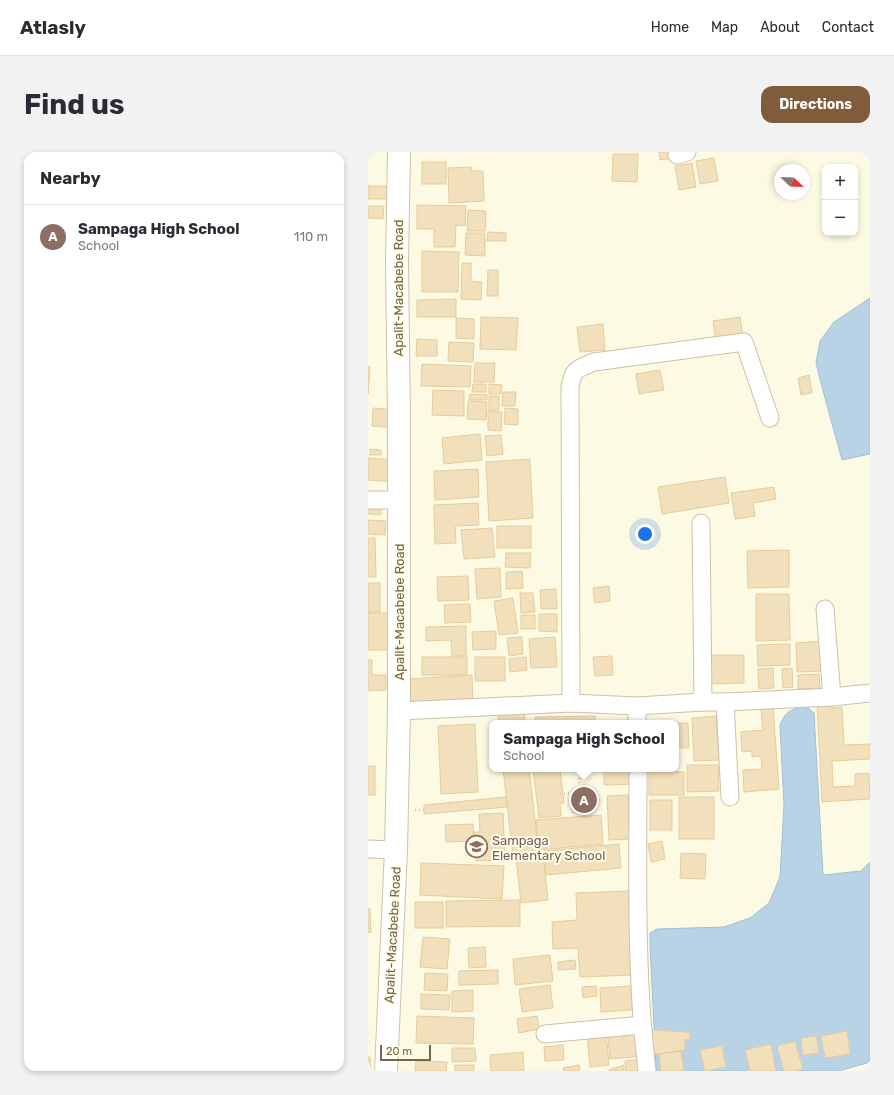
<!DOCTYPE html>
<meta charset="utf-8">
<style>
body{margin:0;font-family:Rubik,sans-serif;background:#f2f2f3;color:#2b2b33}
.controls{position:absolute;right:12px;top:12px;display:grid;overflow:hidden;border-radius:8px;box-shadow:0 2px 6px #0003}
.controls button{width:36px;height:36px;display:grid;place-items:center;padding:0;border:0;border-bottom:1px solid #e1e1e2;background:#fff;color:#2b2b33;font:20px sans-serif}
.compass{position:absolute;left:406px;top:12px;width:36px;height:36px;border-radius:50%;background:#fff;box-shadow:0 2px 6px #0003;rotate:113deg}
.scale{position:absolute;left:12px;bottom:10px;width:51px;box-sizing:border-box;padding-left:4px;border:2px solid #766549;border-top:0;font-size:11px;line-height:14px;white-space:nowrap;color:#766549;-webkit-text-stroke:3px #fffdeb;paint-order:stroke}
.you{position:absolute;left:277px;top:382px;width:14px;height:14px;margin:-10px;border:3px solid #fff;border-radius:50%;background:#1a73e8;box-shadow:0 0 0 6px #1a73e833}
.badge{display:grid;place-items:center;width:26px;height:26px;border-radius:50%;background:#805c3c;color:#fff;font-size:13px;font-weight:700}
.pin{position:absolute;translate:-50% -50%;border:2px solid #fff;box-shadow:0 1px 4px #0006}
.popup{position:absolute;left:121px;top:568px;width:190px;height:52px;box-sizing:border-box;display:grid;place-content:center;border-radius:8px;background:#fff;filter:drop-shadow(0 1px 3px #0005);font-size:13px;white-space:nowrap;color:#7c7c81}
.popup b{font-size:15px;color:#2b2b33}
.popup::after{content:'';position:absolute;left:50%;top:100%;margin-left:-8px;border:8px solid transparent;border-top-color:#fff}
.list{margin:0;padding:0;list-style:none}
h2{display:flex;justify-content:space-between;align-items:center;height:52px;margin:0;padding:0 16px;font-size:17px}
h2 small{font-size:13px;font-weight:400;color:#7c7c81}
.list li{display:grid;grid-template-columns:26px 1fr auto;gap:12px;align-items:center;box-sizing:border-box;height:64px;padding:0 16px;border-top:1px solid #e1e1e2}
.list b{display:block;font-size:15px;white-space:nowrap}
.list p{margin:0;font-size:13px;white-space:nowrap;color:#7c7c81}
.list em{font-size:13px;font-style:normal;color:#7c7c81}
.map{position:relative;flex:none;width:502px;height:919px;overflow:hidden;border-radius:12px}
header{display:flex;align-items:center;gap:24px;box-sizing:border-box;height:56px;padding:0 20px;background:#fff;border-bottom:1px solid #e1e1e2}
header strong{font-size:19px}
nav{display:flex;gap:22px;margin-inline-start:auto;font-size:14px}
.intro{display:flex;align-items:center;justify-content:space-between;box-sizing:border-box;height:96px;padding:0 24px}
h1{margin:0;font-size:28px}
.button{padding:10px 18px;border-radius:12px;background:#805c3c;color:#fff;font-size:14px;font-weight:700}
main{display:flex;gap:24px;padding:0 24px}
aside{flex:1;background:#fff;border-radius:12px;box-shadow:0 2px 6px #0003}
.map>svg:first-child{display:block}
.water{fill:#b9d3e6;stroke:#9fc0d8}
.building{fill:#f2e0bc;stroke:#e5cc9c}
.lines{fill:none;stroke-linecap:round;stroke-linejoin:round}
.minor-casing{stroke:#ccc1a8;stroke-width:19}
.secondary-casing{stroke:#cfc3a6;stroke-width:24}
.path{stroke:#d7c49f;stroke-width:2.5;stroke-dasharray:1 3;stroke-linecap:butt}
.minor{stroke:#fff;stroke-width:17}
.secondary{stroke:#fff;stroke-width:22}
.labels{text-anchor:middle;stroke-width:4;stroke-linejoin:round;paint-order:stroke}
.street-label{font-size:13px;fill:#766549;stroke:#fffdeb}
.education-label{font-size:13px;fill:#785e54;stroke:#fffdeb;text-anchor:start}
</style>
<header>
<strong>Atlasly</strong>
<nav><a>Home</a><a>Map</a><a>About</a><a>Contact</a></nav>
</header>
<div class="intro"><h1>Find us</h1><a class="button">Directions</a></div>
<main>
<aside>
<h2>Nearby<small></small></h2>
<ul class="list">
<li><span class="badge" style="background:#8d6e63">A</span><div><b>Sampaga High School</b><p>School</p></div><em>110 m</em></li>
</ul>
</aside>
<div class="map">
<svg width="502" height="919" viewBox="0 0 502 919">
<rect width="100%" height="100%" fill="#fdfae4"/>
<!-- water -->
<g class="water">
<path d="M502 146V302L474 308 457 246 448 211 452 189 466 170Z"/>
<path d="M431 555H439L446 561 455 723 493 719 502 710V908L499 911 471 919H289L288 915 282 792V781L289 777 356 775 382 766 401 751 412 725 416 653 412 574C415 563 420 559 431 555Z"/>
</g>
<!-- building -->
<g class="building">
<path d="M291 0H304L305 6 292 8Z"/>
<path d="M245 2H270L269 30 244 29Z"/>
<path d="M346 6 350 29 332 32 328 9Z"/>
<rect x="54" y="10" width="24" height="22"/>
<path d="M324 11 328 35 311 38 307 14Z"/>
<path d="M103 15 104 19H115L116 49 81 51 80 16Z"/>
<rect x="0" y="34" width="20" height="13"/>
<path d="M49 53 98 54 97 74 88 73 87 95H66V77H49Z"/>
<path d="M0 54H16L15 67 0 66Z"/>
<path d="M100 58 118 59 117 79H99Z"/>
<path d="M120 80 138 81V89H119Z"/>
<path d="M98 81H117V104L97 103Z"/>
<path d="M54 99 91 100 90 140H54Z"/>
<path d="M94 111H103V129L114 130 113 148 93 147Z"/>
<path d="M120 118H130V144H119Z"/>
<path d="M88 147V165H49V148Z"/>
<path d="M113 165 150 166 148 198 112 197Z"/>
<path d="M372 165 375 186 348 190 345 169Z"/>
<path d="M88 166 106 167V187L88 186Z"/>
<path d="M235 172 237 198 212 200 209 175Z"/>
<path d="M49 187 69 188V204H48Z"/>
<path d="M81 190 106 191 105 210 80 209Z"/>
<path d="M107 211H127L126 230H106Z"/>
<path d="M54 212 103 214 102 235 53 234Z"/>
<path d="M0 214 2 215 0 242Z"/>
<path d="M292 218 296 238 271 242 268 222Z"/>
<path d="M441 223 444 241 433 243 430 226Z"/>
<path d="M105 232H118V240H104Z"/>
<path d="M121 232 134 233 133 242H121Z"/>
<path d="M65 238 96 239V264L64 263Z"/>
<path d="M135 240H148L147 254H134Z"/>
<path d="M102 242 119 243V248H101Z"/>
<rect x="121" y="244" width="10" height="14"/>
<path d="M100 249 119 250 118 268 99 267Z"/>
<path d="M5 256 28 258 27 276 4 274Z"/>
<path d="M137 256 150 257V273L136 272Z"/>
<path d="M120 259 134 260 133 279 120 278Z"/>
<path d="M112 282 114 308 76 312 74 286Z"/>
<path d="M133 283 135 302 119 304 117 284Z"/>
<path d="M2 297 13 298V303H2Z"/>
<path d="M0 306 30 308 28 330 0 328Z"/>
<path d="M162 307 165 366 121 369 118 310Z"/>
<path d="M110 317 111 345 67 348 66 319Z"/>
<path d="M357 325 361 351 294 362 290 335Z"/>
<path d="M406 335 408 347 385 351 387 364 367 367 363 341Z"/>
<path d="M0 351H13V363L0 362Z"/>
<path d="M110 351 111 373 87 374 88 391 67 392 66 353Z"/>
<path d="M0 368 18 369 17 383 0 382Z"/>
<rect x="129" y="374" width="34" height="22"/>
<path d="M124 376 127 405 96 407 93 378Z"/>
<path d="M0 386H7L8 425H0Z"/>
<path d="M421 398V435L380 436 379 399Z"/>
<path d="M138 401H163L162 416 137 415Z"/>
<path d="M132 416 133 445 109 447 107 417Z"/>
<path d="M154 419 155 436 138 437V420Z"/>
<path d="M100 424 101 448 70 449 69 425Z"/>
<rect x="0" y="431" width="12" height="29"/>
<path d="M241 434 242 449 227 451 225 436Z"/>
<path d="M188 437 189 457H173L172 438Z"/>
<path d="M152 441H165L167 460 153 461Z"/>
<path d="M388 442H421L422 488 388 489Z"/>
<path d="M145 446 150 481 131 483 126 449Z"/>
<path d="M102 452 103 470 77 471 76 453Z"/>
<rect x="0" y="461" width="22" height="37"/>
<path d="M171 462H189V480L171 479Z"/>
<rect x="153" y="463" width="14" height="14"/>
<path d="M98 474V504H84L83 488 58 489V475Z"/>
<path d="M128 479V497L105 498 104 480Z"/>
<path d="M154 485 155 502 141 504 139 486Z"/>
<path d="M187 485 189 515 163 516 161 487Z"/>
<path d="M456 489 457 519 429 520 428 491Z"/>
<path d="M422 492V513L390 514 389 493Z"/>
<path d="M341 503H376V531L341 532Z"/>
<path d="M244 504 245 523 227 524 225 505Z"/>
<rect x="54" y="505" width="45" height="18"/>
<rect x="107" y="505" width="30" height="24"/>
<path d="M158 505 159 518 142 520 141 507Z"/>
<path d="M0 508H4V523H18V538L0 539Z"/>
<path d="M405 516 406 536 391 537 390 517Z"/>
<path d="M424 516 425 535 415 536 414 517Z"/>
<path d="M451 522 452 536 430 537V523Z"/>
<path d="M104 523 105 553 42 556 40 527Z"/>
<path d="M462 551V556L474 555 476 593 502 592V607L464 609 465 635 487 634V622L501 621 502 647 454 650 449 552Z"/>
<path d="M405 556 411 637 376 640 375 618 394 617 393 604 384 605V599L374 600 373 580 395 578 393 557Z"/>
<path d="M156 561 157 571H131L130 563Z"/>
<path d="M227 564V571H167V565Z"/>
<path d="M348 564 351 608 326 609 324 566Z"/>
<path d="M308 571H320L321 596H308Z"/>
<path d="M107 572 110 640 73 642 70 574Z"/>
<path d="M319 613H350L351 639 319 640Z"/>
<rect x="0" y="614" width="7" height="29"/>
<path d="M135 617H161L171 701 145 704Z"/>
<path d="M165 617H192L196 651 192 652 193 664 171 666Z"/>
<path d="M236 617H267V632L236 633Z"/>
<rect x="281" y="620" width="35" height="23"/>
<path d="M260 643 262 687 241 688 239 644Z"/>
<path d="M138 645 139 655 56 662V653Z"/>
<rect x="311" y="645" width="35" height="42"/>
<rect x="282" y="648" width="22" height="30"/>
<path d="M135 661 137 708 108 709 106 680H112L111 662Z"/>
<path d="M233 663 235 692 171 698 168 668Z"/>
<path d="M105 672 106 689 78 690 77 673Z"/>
<path d="M294 689 297 707 283 710 280 692Z"/>
<path d="M251 692 253 716 178 723 176 699Z"/>
<path d="M313 701 338 702 337 727 312 726Z"/>
<path d="M175 703 180 748 153 751 148 706Z"/>
<path d="M53 711 136 714 134 747 52 743Z"/>
<path d="M261 739 264 823 212 825 210 796 185 797 184 770 209 768 208 741Z"/>
<path d="M152 748V774L78 775V749Z"/>
<rect x="47" y="750" width="28" height="26"/>
<path d="M0 757H2L3 780 0 781Z"/>
<path d="M55 785 82 787 79 817 52 815Z"/>
<path d="M117 795 118 815 101 816 100 796Z"/>
<path d="M182 803 185 829 147 833 145 807Z"/>
<path d="M207 808 208 817 190 818V810Z"/>
<path d="M130 818V832L91 833V819Z"/>
<path d="M57 821 80 822 79 839 56 838Z"/>
<path d="M182 833 185 856 154 860 151 837Z"/>
<path d="M228 834 229 844 215 846 214 835Z"/>
<path d="M263 834 264 858 233 860 232 836Z"/>
<path d="M105 838V859L84 860V839Z"/>
<path d="M53 842 82 843 81 858 53 857Z"/>
<path d="M49 864 106 866 105 892 48 891Z"/>
<path d="M169 864 171 877 151 881 149 867Z"/>
<path d="M280 878 322 880V887L317 888V898L291 902H280Z"/>
<path d="M479 879 482 902 457 906 453 884Z"/>
<path d="M238 881 241 913 222 915 219 883Z"/>
<path d="M273 882 275 904 242 907 240 884Z"/>
<path d="M448 884 451 901 435 903 433 886Z"/>
<path d="M427 889 435 917 427 919H416L409 894Z"/>
<path d="M403 892 408 919H379L382 918 377 898Z"/>
<path d="M195 893 196 908 177 909 176 895Z"/>
<path d="M354 894 358 915 337 919 332 898Z"/>
<path d="M84 896H107L108 909 84 910Z"/>
<path d="M313 899 316 919H293L291 902Z"/>
<path d="M155 900 156 919H123L122 903Z"/>
<path d="M0 905H2L3 919H0Z"/>
<path d="M277 907 278 919H258L257 909Z"/>
<path d="M48 909 79 910 78 919H47Z"/>
<rect x="87" y="913" width="19" height="6"/>
<path d="M211 913 212 919H196L195 916Z"/>
<path d="M256 913V919H241V918Z"/>
</g>
<g class="lines">
<defs>
<g id="minor">
<path d="M309 3 319 0"/>
<path d="M0 348H31"/>
<path d="M333 371 335 550"/>
<path d="M457 457 464 545"/>
<path d="M357 550 362 645"/>
<path d="M203 551 202 235C205 216 210 217 226 210L376 190 402 266"/>
<path d="M269 554V571"/>
<path d="M31 559 203 551 269 554 335 550H357L464 545 502 541"/>
<path d="M270 617C270 718 267 819 279 919"/>
<path d="M0 697 28 698"/>
<path d="M177 882 274 873"/>
</g>
<path id="secondary" d="M18 919 28 698 31 559V268L29 110 31 0"/>
</defs>
<!-- minor casing -->
<use href="#minor" class="minor-casing"/>
<!-- secondary casing -->
<use href="#secondary" class="secondary-casing"/>
<!-- path -->
<g class="path">
<path d="M211 639 212 617"/>
<path d="M205 640V661"/>
<path d="M192 642 227 638"/>
<path d="M47 658H56"/>
</g>
<!-- minor -->
<use href="#minor" class="minor"/>
<!-- secondary -->
<use href="#secondary" class="secondary"/>
</g>
<!-- icons -->
<defs>
<symbol id="school-ring" viewBox="-11 -11 22 22"><circle r="9.5" fill="#fffdeb" stroke="#8d6e63" stroke-width="1.5"/><path d="M0-5L7-2L0 1L-7-2ZM-4 1L0 2.5L4 1V4Q0 6-4 4Z" fill="#8d6e63"/></symbol>
</defs>
<g fill-rule="evenodd">
<use href="#school-ring" x="96" y="682" width="25" height="25"/>
</g>
<g class="labels">
<!-- street labels -->
<g class="street-label">
<text transform="translate(30 136) rotate(-90)" y="5">Apalit-Macabebe Road</text>
<text transform="translate(31 460) rotate(-90)" y="5">Apalit-Macabebe Road</text>
<text transform="translate(24 783) rotate(-87)" y="5">Apalit-Macabebe Road</text>
</g>
<!-- education labels -->
<g class="education-label">
<text x="124" y="693">Sampaga<tspan x="124" dy="15">Elementary School</tspan></text>
</g>
</g>
</svg>
<div class="controls">
<button>+</button>
<button>−</button>
</div>
<svg class="compass" viewBox="-18 -18 36 36"><path d="M0-13l5 13h-10z" fill="#e53935"/><path d="M0 13l5-13h-10z" fill="#7c7c81"/></svg>
<div class="scale">20 m</div>
<div class="you"></div>
<div class="pin badge" style="left:216px;top:648px;background:#8d6e63">A</div>
<div class="popup"><b>Sampaga High School</b>School</div>
</div>
</main>
